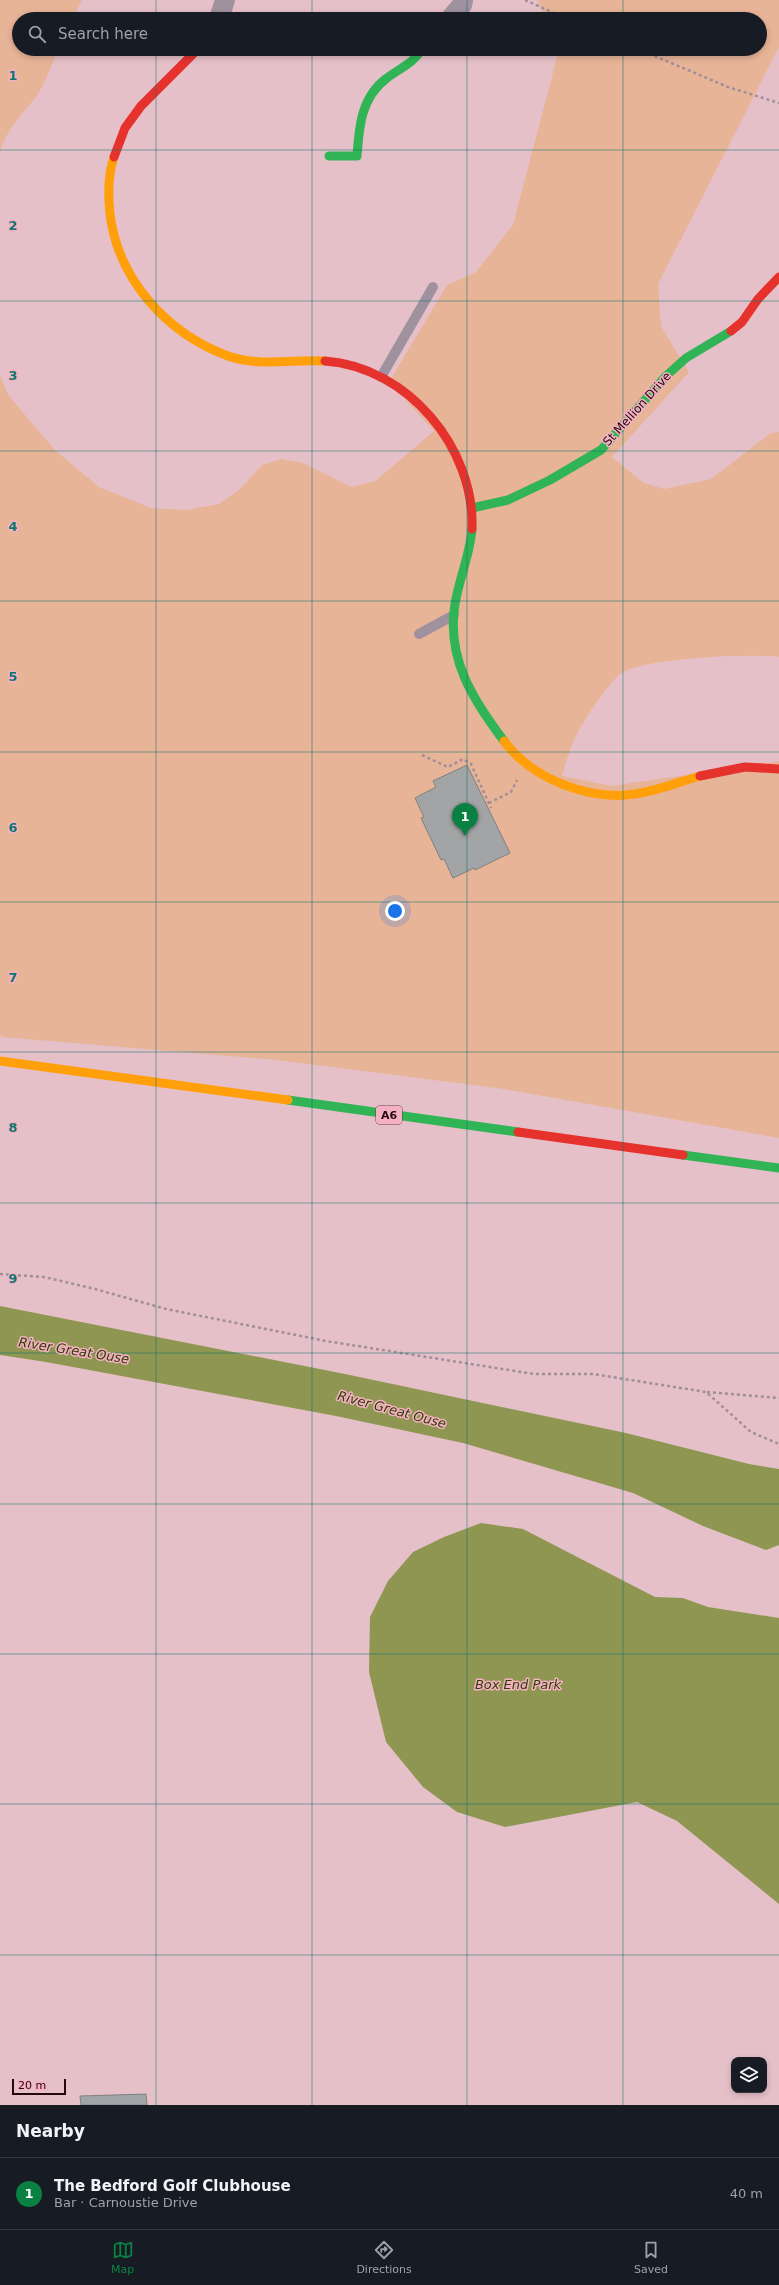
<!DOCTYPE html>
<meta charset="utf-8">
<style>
body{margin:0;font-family:"DejaVu Sans",sans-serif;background:#242831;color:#f1f3f6}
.controls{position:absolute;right:12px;bottom:12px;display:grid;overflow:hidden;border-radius:8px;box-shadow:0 2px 6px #0003}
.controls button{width:36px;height:36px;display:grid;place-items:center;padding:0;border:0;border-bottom:1px solid #363941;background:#171b24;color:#f1f3f6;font:20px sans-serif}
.scale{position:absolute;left:12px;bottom:10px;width:54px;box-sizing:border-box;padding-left:4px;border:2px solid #240710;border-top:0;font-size:11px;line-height:14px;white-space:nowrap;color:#240710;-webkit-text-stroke:3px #f5b1c1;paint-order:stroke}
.you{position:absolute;left:395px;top:911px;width:14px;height:14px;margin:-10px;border:3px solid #fff;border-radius:50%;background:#1a73e8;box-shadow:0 0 0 6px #1a73e833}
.badge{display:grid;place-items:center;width:26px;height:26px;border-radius:50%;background:#0b8043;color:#fff;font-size:13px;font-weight:700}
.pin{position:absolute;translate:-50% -33px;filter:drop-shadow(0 1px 2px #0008)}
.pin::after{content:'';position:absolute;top:21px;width:14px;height:12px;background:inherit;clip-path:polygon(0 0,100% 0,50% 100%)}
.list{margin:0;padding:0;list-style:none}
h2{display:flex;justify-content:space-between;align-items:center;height:52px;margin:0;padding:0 16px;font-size:17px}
h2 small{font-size:13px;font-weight:400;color:#9ea1a6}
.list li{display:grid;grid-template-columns:26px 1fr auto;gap:12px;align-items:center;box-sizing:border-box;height:72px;padding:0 16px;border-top:1px solid #363941}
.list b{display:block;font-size:15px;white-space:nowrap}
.list p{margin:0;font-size:13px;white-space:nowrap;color:#9ea1a6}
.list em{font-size:13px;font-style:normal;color:#9ea1a6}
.icon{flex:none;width:22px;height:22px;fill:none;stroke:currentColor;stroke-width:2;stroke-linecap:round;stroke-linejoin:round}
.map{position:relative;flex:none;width:779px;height:2105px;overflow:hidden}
.search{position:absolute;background:#171b24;box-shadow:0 2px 6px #0003;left:12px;right:12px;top:12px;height:44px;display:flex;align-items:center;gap:10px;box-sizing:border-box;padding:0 14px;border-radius:22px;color:#9ea1a6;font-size:15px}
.sheet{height:124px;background:#171b24}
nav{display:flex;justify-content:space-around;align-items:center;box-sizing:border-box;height:56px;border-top:1px solid #363941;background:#171b24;font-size:11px;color:#9ea1a6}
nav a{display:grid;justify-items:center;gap:2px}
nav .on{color:#0b8043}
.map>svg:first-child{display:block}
.green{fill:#e8b498}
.water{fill:#8f9652}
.building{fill:#a3a4a6;stroke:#7e8082}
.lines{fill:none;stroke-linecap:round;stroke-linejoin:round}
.path{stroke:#a18e99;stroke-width:2.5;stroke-dasharray:3 3;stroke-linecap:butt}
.lane{stroke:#a0919e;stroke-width:10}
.street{stroke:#a0919e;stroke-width:20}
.fast{stroke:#30b455;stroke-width:9}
.slow{stroke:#ff9f0a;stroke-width:9}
.jam{stroke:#e5322d;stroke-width:9}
.grid{fill:none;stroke:#0f766e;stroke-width:1;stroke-opacity:0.55}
.labels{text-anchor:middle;stroke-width:3;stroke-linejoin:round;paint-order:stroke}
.shield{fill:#f5b1c1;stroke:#633a45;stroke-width:1}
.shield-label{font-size:11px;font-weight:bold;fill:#240710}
.street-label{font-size:12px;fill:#240710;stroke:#f5b1c1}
.water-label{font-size:13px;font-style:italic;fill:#2e3c06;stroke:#f5b1c1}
.grid-label{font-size:13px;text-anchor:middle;font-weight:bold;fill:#0f766e;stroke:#f5b1c1;stroke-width:3;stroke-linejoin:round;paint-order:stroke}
</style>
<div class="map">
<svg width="779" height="2105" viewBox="0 0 779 2105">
<rect width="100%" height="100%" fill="#e6c0c9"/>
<!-- green -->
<g class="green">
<path d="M0 0H82L72 19H19V49H58C52 64 46 81 38 94 25 112 3 132 0 155Z"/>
<path d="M537 0H779V47L658 284 661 326 689 372 612 457 644 483 664 489 711 479 771 433 779 432V657C751 653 641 658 620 674 608 684 583 721 576 736 570 748 566 763 562 776L612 786 779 761V1138L504 1089 277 1060 2 1037 0 1035V376L9 396 54 449 99 487 151 508 186 510 219 504 240 489 262 465 281 459 303 463 351 487 375 481 434 431 389 382 447 285 476 272 513 225 557 57 555 49H760V19H546Z"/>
</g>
<!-- water -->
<g class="water">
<path d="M0 1306 345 1374 626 1433 749 1464 779 1469V1545L766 1550 703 1526 633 1493 463 1443 336 1416 46 1362 0 1355Z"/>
<path d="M481 1523 523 1529 655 1597 683 1598 708 1607 779 1618V1904L677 1821 637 1802 505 1827 457 1812 423 1787 386 1742 369 1672 370 1617 388 1581 413 1552 444 1537Z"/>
</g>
<!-- building -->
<g class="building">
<path d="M467 765 510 853 475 870 474 868 453 878 444 859 441 860 421 818 424 817 415 798 436 787 433 781Z"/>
<path d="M146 2094 147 2105H81L80 2096Z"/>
</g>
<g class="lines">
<!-- path -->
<g class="path">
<path d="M525 0 567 19"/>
<path d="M638 49 728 87 779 103"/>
<path d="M422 755 448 767 463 759 471 764 491 808"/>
<path d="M489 803 511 792 517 780"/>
<path d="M0 1274 44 1277 95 1289 166 1309 326 1341 534 1374H593L706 1392 751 1432 779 1444"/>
<path d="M707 1392 779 1398"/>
</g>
<!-- lane -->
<g class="lane">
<path d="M381 377 433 287"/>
<path d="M419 634 454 615"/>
</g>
<!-- street -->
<g class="street">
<path d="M219 19 225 0"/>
<path d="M450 19 462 5 463 0"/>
</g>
<!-- fast -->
<g class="fast">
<path d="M329 156H357C359 127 361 97 387 78 400 68 413 64 422 49"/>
<path d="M472 508 508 500 550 480 601 450 666 376 686 358 731 331"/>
<path d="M472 529C470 555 459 579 455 604 446 658 473 700 504 741"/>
<path d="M288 1100 518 1132"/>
<path d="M683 1155 779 1168"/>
</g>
<!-- slow -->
<g class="slow">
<path d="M114 157C108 174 108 195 110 214 118 279 166 333 228 356 258 367 294 359 325 361"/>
<path d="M504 741C532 779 589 801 635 794 657 791 679 782 700 776"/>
<path d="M0 1061 288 1100"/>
</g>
<!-- jam -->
<g class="jam">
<path d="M114 157 125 128 141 106 198 49"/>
<path d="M731 331 742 322 758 299 779 277"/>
<path d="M325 361C408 367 475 448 472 529"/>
<path d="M700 776 745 767 779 769"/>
<path d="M518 1132 683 1155"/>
</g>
</g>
<!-- grid -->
<path class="grid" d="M156 0V19M312 0V19M467 0V19M623 0V19M156 49V2105M312 49V2105M467 49V2105M623 49V2105M0 150H779M0 301H779M0 451H779M0 601H779M0 752H779M0 902H779M0 1052H779M0 1203H779M0 1353H779M0 1504H779M0 1654H779M0 1804H779M0 1955H779"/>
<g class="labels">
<!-- shield labels -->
<rect class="shield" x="376" y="1106" width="26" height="18" rx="3"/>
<g class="shield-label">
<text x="389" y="1119">A6</text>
</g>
<!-- street labels -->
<g class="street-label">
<text transform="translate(637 409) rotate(-48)" y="4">St Mellion Drive</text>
</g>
<!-- water labels -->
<g class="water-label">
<text transform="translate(74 1350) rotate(9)" y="5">River Great Ouse</text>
<text transform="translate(392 1409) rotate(15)" y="5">River Great Ouse</text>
<text x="518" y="1689">Box End Park</text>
</g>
</g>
<g class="grid-label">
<text x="13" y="80">1</text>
<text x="13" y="230">2</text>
<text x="13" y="380">3</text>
<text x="13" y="531">4</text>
<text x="13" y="681">5</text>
<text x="13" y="832">6</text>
<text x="13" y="982">7</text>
<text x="13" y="1132">8</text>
<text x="13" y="1283">9</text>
</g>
</svg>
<div class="controls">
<button><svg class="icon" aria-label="layers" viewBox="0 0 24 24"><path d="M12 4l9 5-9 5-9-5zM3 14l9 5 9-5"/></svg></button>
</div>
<div class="scale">20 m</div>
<div class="you"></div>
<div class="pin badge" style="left:465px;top:836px">1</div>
<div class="search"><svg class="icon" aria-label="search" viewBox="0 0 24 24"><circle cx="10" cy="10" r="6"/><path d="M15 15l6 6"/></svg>Search here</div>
</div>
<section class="sheet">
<h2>Nearby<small></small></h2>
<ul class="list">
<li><span class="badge">1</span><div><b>The Bedford Golf Clubhouse</b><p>Bar · Carnoustie Drive</p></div><em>40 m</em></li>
</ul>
</section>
<nav>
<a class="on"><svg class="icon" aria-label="map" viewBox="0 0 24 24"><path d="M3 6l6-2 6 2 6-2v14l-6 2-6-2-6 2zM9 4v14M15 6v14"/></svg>Map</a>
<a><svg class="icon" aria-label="directions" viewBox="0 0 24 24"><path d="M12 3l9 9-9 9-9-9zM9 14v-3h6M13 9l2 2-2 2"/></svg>Directions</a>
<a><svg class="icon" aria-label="saved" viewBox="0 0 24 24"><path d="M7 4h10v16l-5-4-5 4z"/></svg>Saved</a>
</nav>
